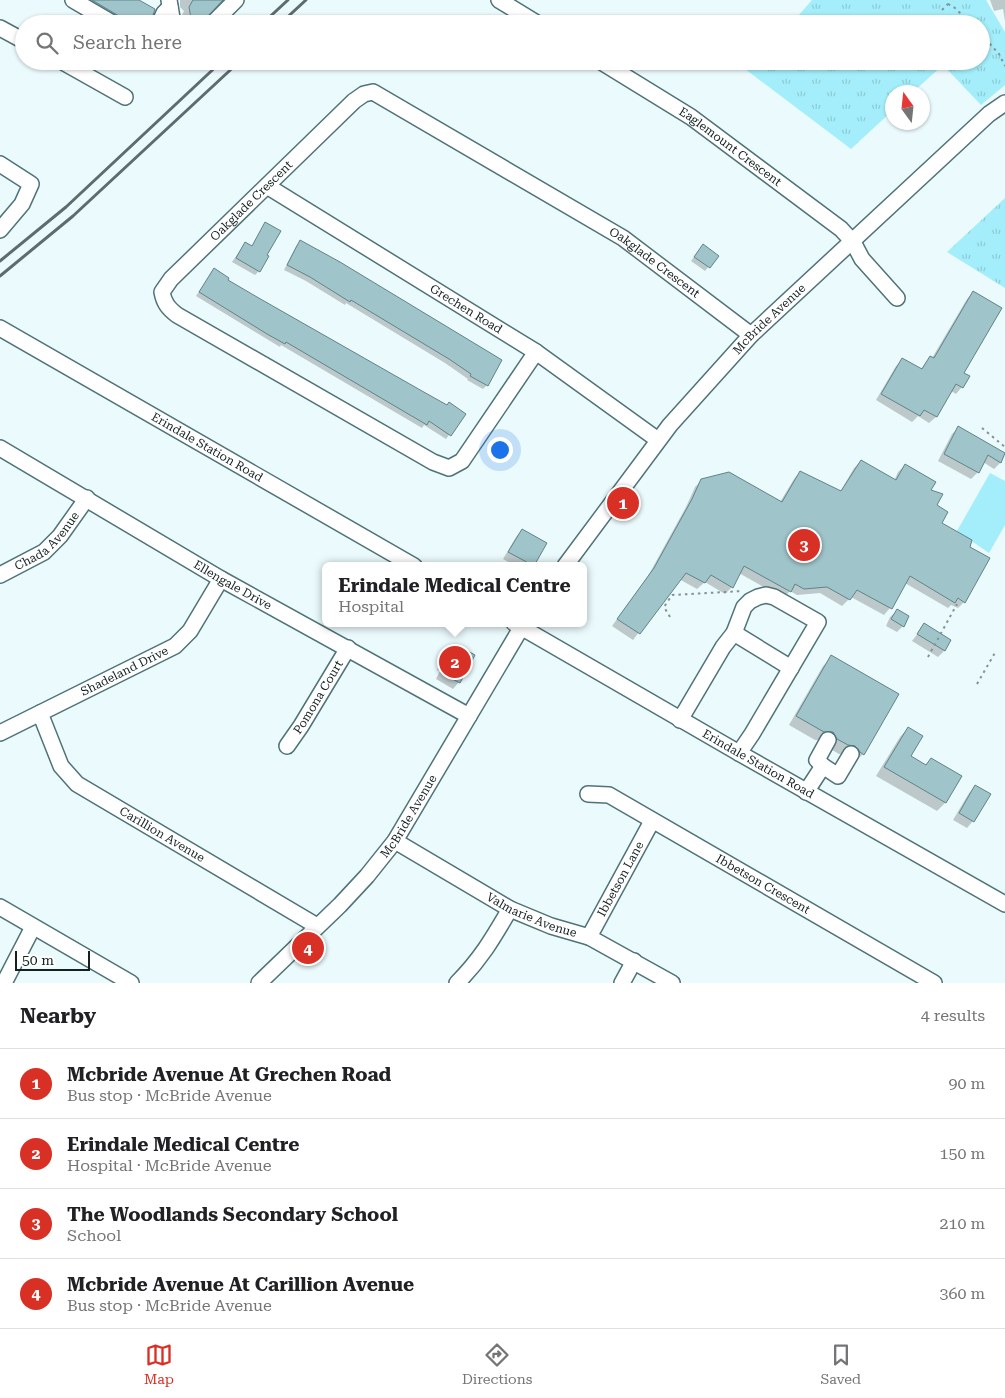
<!DOCTYPE html>
<meta charset="utf-8">
<style>
body{margin:0;font-family:"Roboto Serif",serif;background:#f6f6f6;color:#202124}
.compass{position:absolute;left:885px;top:85px;width:45px;height:45px;border-radius:50%;background:#fff;box-shadow:0 1px 4px #0004;rotate:345deg}
.scale{position:absolute;left:15px;bottom:12px;width:75px;box-sizing:border-box;padding-left:5px;border:2px solid #132123;border-top:0;font-size:14px;line-height:18px;white-space:nowrap;color:#132123;-webkit-text-stroke:4px #fff;paint-order:stroke}
.you{position:absolute;left:499px;top:449px;width:18px;height:18px;margin:-12px;border:4px solid #fff;border-radius:50%;background:#1a73e8;box-shadow:0 0 0 8px #1a73e833}
.badge{display:grid;place-items:center;width:32px;height:32px;border-radius:50%;background:#d93025;color:#fff;font-size:16px;font-weight:700}
.pin{position:absolute;translate:-50% -50%;border:2px solid #fff;box-shadow:0 1px 5px #0006}
.popup{position:absolute;left:322px;top:562px;width:265px;height:65px;box-sizing:border-box;display:grid;place-content:center;border-radius:8px;background:#fff;filter:drop-shadow(0 1px 4px #0005);font-size:16px;white-space:nowrap;color:#757577}
.popup b{font-size:19px;color:#202124}
.popup::after{content:'';position:absolute;left:50%;top:100%;margin-left:-10px;border:10px solid transparent;border-top-color:#fff}
.list{margin:0;padding:0;list-style:none}
h2{display:flex;justify-content:space-between;align-items:center;height:65px;margin:0;padding:0 20px;font-size:21px}
h2 small{font-size:16px;font-weight:400;color:#757577}
.list li{display:grid;grid-template-columns:32px 1fr auto;gap:15px;align-items:center;box-sizing:border-box;height:70px;padding:0 20px;border-top:1px solid #e0e0e0}
.list b{display:block;font-size:19px;white-space:nowrap}
.list p{margin:0;font-size:16px;white-space:nowrap;color:#757577}
.list em{font-size:16px;font-style:normal;color:#757577}
.icon{flex:none;width:28px;height:28px;fill:none;stroke:currentColor;stroke-width:2;stroke-linecap:round;stroke-linejoin:round}
.map{position:relative;flex:none;width:1005px;height:983px;overflow:hidden}
.search{position:absolute;background:#fff;box-shadow:0 1px 4px #0004;left:15px;right:15px;top:15px;height:55px;display:flex;align-items:center;gap:12px;box-sizing:border-box;padding:0 18px;border-radius:28px;color:#757577;font-size:19px}
.sheet{height:345px;background:#fff}
nav{display:flex;justify-content:space-around;align-items:center;box-sizing:border-box;height:70px;border-top:1px solid #e0e0e0;background:#fff;font-size:14px;color:#757577}
nav a{display:grid;justify-items:center;gap:2px}
nav .on{color:#d93025}
.map>svg:first-child{display:block}
.park{fill:url(#park-tufts)}
.pitch{fill:#a3eefa}
.shadow{fill:#0003}
.building{fill:#9fc5cb;stroke:#608489}
.lines{fill:none;stroke-linecap:round;stroke-linejoin:round}
.minor-casing{stroke:#4f7378;stroke-width:18}
.path{stroke:#849395;stroke-width:2;stroke-dasharray:2.5 4;stroke-linecap:butt}
.minor{stroke:#fff;stroke-width:15}
.rail{stroke:#5d6c6e;stroke-width:3}
.labels{text-anchor:middle;stroke-width:5;stroke-linejoin:round;paint-order:stroke}
.street-label{font-size:12px;fill:#132123;stroke:#fff}
</style>
<div class="map">
<svg width="1005" height="983" viewBox="0 0 1005 983">
<defs>
<pattern id="park-tufts" width="24" height="20" patternUnits="userSpaceOnUse" patternTransform="scale(1.25)"><rect width="24" height="20" fill="#a3eefa"/><path d="M3 7l-1-3M5 7V3M7 7l1-3M15 17l-1-3M17 17v-4M19 17l1-3" fill="none" stroke="#8bccd6"/></pattern>
</defs>
<rect width="100%" height="100%" fill="#ebfafc"/>
<!-- park -->
<g class="park">
<path d="M812 0H986L1005 32V85L981 105 943 65 913 92H892V111L851 149 745 69 753 61H981V24H791Z"/>
<path d="M1005 198V288L947 252Z"/>
</g>
<!-- pitch -->
<path class="pitch" d="M990 473 1005 481V525L989 553 957 531Z"/>
<!-- shadow -->
<g class="shadow">
<path d="M91 0H139L147 24H109L85 10Z"/>
<path d="M180 0H221L199 24H181V17L184 11 180 7Z"/>
<path d="M990 0H1005V21L1003 9 994 11Z"/>
<path d="M266 224V255L259 271 255 275 232 262 245 243 251 247Z"/>
<path d="M300 242 487 385 483 389 467 380 468 379 445 363 346 303 345 305 306 281 284 270 296 246Z"/>
<path d="M699 250 717 257 705 271 691 261Z"/>
<path d="M214 269 226 280 421 392 464 414 446 439 424 425 422 428 405 418 281 345 280 347 196 296Z"/>
<path d="M973 293 962 373V387L956 394 951 391 936 417 929 423 918 416 912 422 876 400 896 366 903 360 920 370 930 357 932 358 967 299Z"/>
<path d="M958 428 1005 454 1000 463 994 469 983 462 978 472 971 479 938 461 952 434Z"/>
<path d="M861 461 894 481 898 472 905 465 929 490 935 506 964 602 958 608 951 605 948 608 905 583 890 608 884 615 851 597 842 606 820 593 797 595 790 591 783 598 739 573 732 587 725 594 705 582 697 589 679 579 633 640 612 626 648 576 686 507 695 487 702 480 780 502 794 479 800 472 840 492 854 468Z"/>
<path d="M522 530 546 544 533 566H515L503 559 516 537Z"/>
<path d="M897 611 903 626 897 632 886 626 890 617Z"/>
<path d="M924 625 944 651 938 657 912 641Z"/>
<path d="M457 647 459 682 453 689 436 679 440 671 437 670 442 660Z"/>
<path d="M832 657 863 754 854 763 846 754H839L829 748 824 740H815L789 725 823 666Z"/>
<path d="M908 728 910 756 925 765 931 759 961 777 945 803 937 811 876 776 900 737Z"/>
<path d="M976 786 973 821 967 828 953 820 969 793Z"/>
</g>
<!-- building -->
<g class="building">
<path d="M92 0H139L155 9 150 24H124L119 16Z"/>
<path d="M193 0H223L201 24H192L189 7Z"/>
<path d="M265 222 281 231 267 255 269 256 260 272 236 258 245 242 252 246Z"/>
<path d="M300 240 340 262 502 360 488 386 470 376 471 374 449 359 351 300 350 302 310 277 287 265Z"/>
<path d="M703 244 719 256 710 268 694 257Z"/>
<path d="M214 268 229 278 228 280 257 297 422 391 447 405 449 402 466 414 451 436 429 421 427 425 286 342 285 344 267 334 199 292Z"/>
<path d="M973 291 1002 308 964 373 970 376 963 388 956 384 937 417 924 410 920 416 881 394 902 358 922 369 930 356 934 358Z"/>
<path d="M958 426 1005 453 1001 463 988 455 979 473 944 454Z"/>
<path d="M861 460 896 480 905 464 936 482 931 490 943 494 937 505 948 512 942 523 972 540 970 547 990 558 965 603 958 598 955 603 910 576 892 609 857 590 850 600 827 587 804 589 795 584 791 592 744 566 733 588 711 575 705 583 686 573 640 634 617 619 654 568 692 499 701 479 729 472 782 502 800 471 841 491Z"/>
<path d="M522 529 547 543 534 566 508 552Z"/>
<path d="M897 609 909 616 904 627 891 619Z"/>
<path d="M924 623 951 640 945 651 917 634Z"/>
<path d="M457 645 475 655 460 683 441 673 445 665 442 663 448 652 452 654Z"/>
<path d="M831 655 899 694 864 755 860 752 855 746 848 745 837 739 833 732H824L796 716Z"/>
<path d="M908 727 923 736 911 756 926 765 931 758 962 776 946 803 884 767Z"/>
<path d="M975 785 991 794 974 822 959 813Z"/>
</g>
<g class="lines">
<defs>
<g id="minor">
<path d="M73 0 114 24"/>
<path d="M169 0 173 24"/>
<path d="M499 0 538 24"/>
<path d="M159 24 164 13 170 7"/>
<path d="M212 24 236 0"/>
<path d="M0 28 24 41"/>
<path d="M61 61 125 97"/>
<path id="s1" d="M600 61 691 117 841 229 853 242 862 259 897 298"/>
<path d="M0 164 31 184 22 204 0 230"/>
<path id="s2" d="M267 186 536 352 658 440"/>
<path id="s3" d="M0 328 414 566"/>
<path id="s4" d="M536 352 462 461 449 468 433 462 177 315C168 308 164 303 162 292L171 279 354 101 364 94 373 92 623 238 751 335"/>
<path id="s5" d="M0 448 221 579 469 716"/>
<path id="s6" d="M565 566 670 425 751 335 989 114 1005 103"/>
<path id="s7" d="M0 575 44 552 60 536 87 498"/>
<path id="s8" d="M514 623 739 753 1005 904"/>
<path d="M734 633 791 668"/>
<path id="s9" d="M40 713 61 766 77 784 317 926"/>
<path d="M680 720 723 647 734 633 744 607 750 601 758 597 766 595 774 597 818 622 752 734 739 753"/>
<path id="s10" d="M0 733 175 646 190 631 221 579"/>
<path d="M828 740 817 760 823 766 838 776 851 754"/>
<path id="s11" d="M287 746 301 726 348 648"/>
<path d="M806 792 823 766"/>
<path id="s12" d="M588 794 609 795 934 983"/>
<path id="s13" d="M395 841 510 909 551 926 589 937 672 983"/>
<path d="M0 907 131 983"/>
<path id="s14" d="M589 937 652 821"/>
<path d="M4 983 33 927"/>
<path id="s15" d="M259 983 340 905 367 876 395 841 524 623"/>
<path d="M457 983C481 959 493 938 510 909"/>
<path d="M622 983 634 961"/>
</g>
</defs>
<!-- minor casing -->
<use href="#minor" class="minor-casing"/>
<!-- path -->
<g class="path">
<path d="M948 4 955 8 971 24"/>
<path d="M942 10 948 4 947 0"/>
<path d="M981 34 999 54 1005 66"/>
<path d="M982 428 1005 447"/>
<path d="M670 617 664 607 672 595 743 591"/>
<path d="M928 657 957 604"/>
<path d="M977 684 996 651"/>
</g>
<!-- minor -->
<use href="#minor" class="minor"/>
<!-- rail -->
<g class="rail">
<path d="M262 24 288 0"/>
<path d="M280 24 306 0"/>
<path d="M0 261 66 207 222 61"/>
<path d="M0 276 73 216 240 61"/>
</g>
</g>
<g class="labels">
<!-- street labels -->
<g class="street-label">
<text dy="4" stroke="none"><textPath href="#s1" startOffset="156">Eaglemount Crescent</textPath></text>
<text dy="4" stroke="none"><textPath href="#s4" startOffset="615">Oakglade Crescent</textPath></text>
<text dy="4" stroke="none"><textPath href="#s4" startOffset="1109">Oakglade Crescent</textPath></text>
<text dy="4" stroke="none"><textPath href="#s2" startOffset="234">Grechen Road</textPath></text>
<text dy="4" stroke="none"><textPath href="#s6" startOffset="321">McBride Avenue</textPath></text>
<text dy="4" stroke="none"><textPath href="#s3" startOffset="239">Erindale Station Road</textPath></text>
<text dy="4" stroke="none"><textPath href="#s7" startOffset="59">Chada Avenue</textPath></text>
<text dy="4" stroke="none"><textPath href="#s5" startOffset="270">Ellengale Drive</textPath></text>
<text dy="4" stroke="none"><textPath href="#s10" startOffset="139">Shadeland Drive</textPath></text>
<text dy="4" stroke="none"><textPath href="#s11" startOffset="58">Pomona Court</textPath></text>
<text dy="4" stroke="none"><textPath href="#s8" startOffset="282">Erindale Station Road</textPath></text>
<text dy="4" stroke="none"><textPath href="#s15" startOffset="225">McBride Avenue</textPath></text>
<text dy="4" stroke="none"><textPath href="#s9" startOffset="180">Carillion Avenue</textPath></text>
<text dy="4" stroke="none"><textPath href="#s14" startOffset="66">Ibbetson Lane</textPath></text>
<text dy="4" stroke="none"><textPath href="#s12" startOffset="199">Ibbetson Crescent</textPath></text>
<text dy="4" stroke="none"><textPath href="#s13" startOffset="156">Valmarie Avenue</textPath></text>
</g>
</g>
</svg>
<svg class="compass" viewBox="-18 -18 36 36"><path d="M0-13l5 13h-10z" fill="#e53935"/><path d="M0 13l5-13h-10z" fill="#757577"/></svg>
<div class="scale">50 m</div>
<div class="you"></div>
<div class="pin badge" style="left:623px;top:503px">1</div>
<div class="pin badge" style="left:455px;top:662px">2</div>
<div class="popup"><b>Erindale Medical Centre</b>Hospital</div>
<div class="pin badge" style="left:804px;top:545px">3</div>
<div class="pin badge" style="left:308px;top:948px">4</div>
<div class="search"><svg class="icon" aria-label="search" viewBox="0 0 24 24"><circle cx="10" cy="10" r="6"/><path d="M15 15l6 6"/></svg>Search here</div>
</div>
<section class="sheet">
<h2>Nearby<small>4 results</small></h2>
<ul class="list">
<li><span class="badge">1</span><div><b>Mcbride Avenue At Grechen Road</b><p>Bus stop · McBride Avenue</p></div><em>90 m</em></li>
<li><span class="badge">2</span><div><b>Erindale Medical Centre</b><p>Hospital · McBride Avenue</p></div><em>150 m</em></li>
<li><span class="badge">3</span><div><b>The Woodlands Secondary School</b><p>School</p></div><em>210 m</em></li>
<li><span class="badge">4</span><div><b>Mcbride Avenue At Carillion Avenue</b><p>Bus stop · McBride Avenue</p></div><em>360 m</em></li>
</ul>
</section>
<nav>
<a class="on"><svg class="icon" aria-label="map" viewBox="0 0 24 24"><path d="M3 6l6-2 6 2 6-2v14l-6 2-6-2-6 2zM9 4v14M15 6v14"/></svg>Map</a>
<a><svg class="icon" aria-label="directions" viewBox="0 0 24 24"><path d="M12 3l9 9-9 9-9-9zM9 14v-3h6M13 9l2 2-2 2"/></svg>Directions</a>
<a><svg class="icon" aria-label="saved" viewBox="0 0 24 24"><path d="M7 4h10v16l-5-4-5 4z"/></svg>Saved</a>
</nav>
